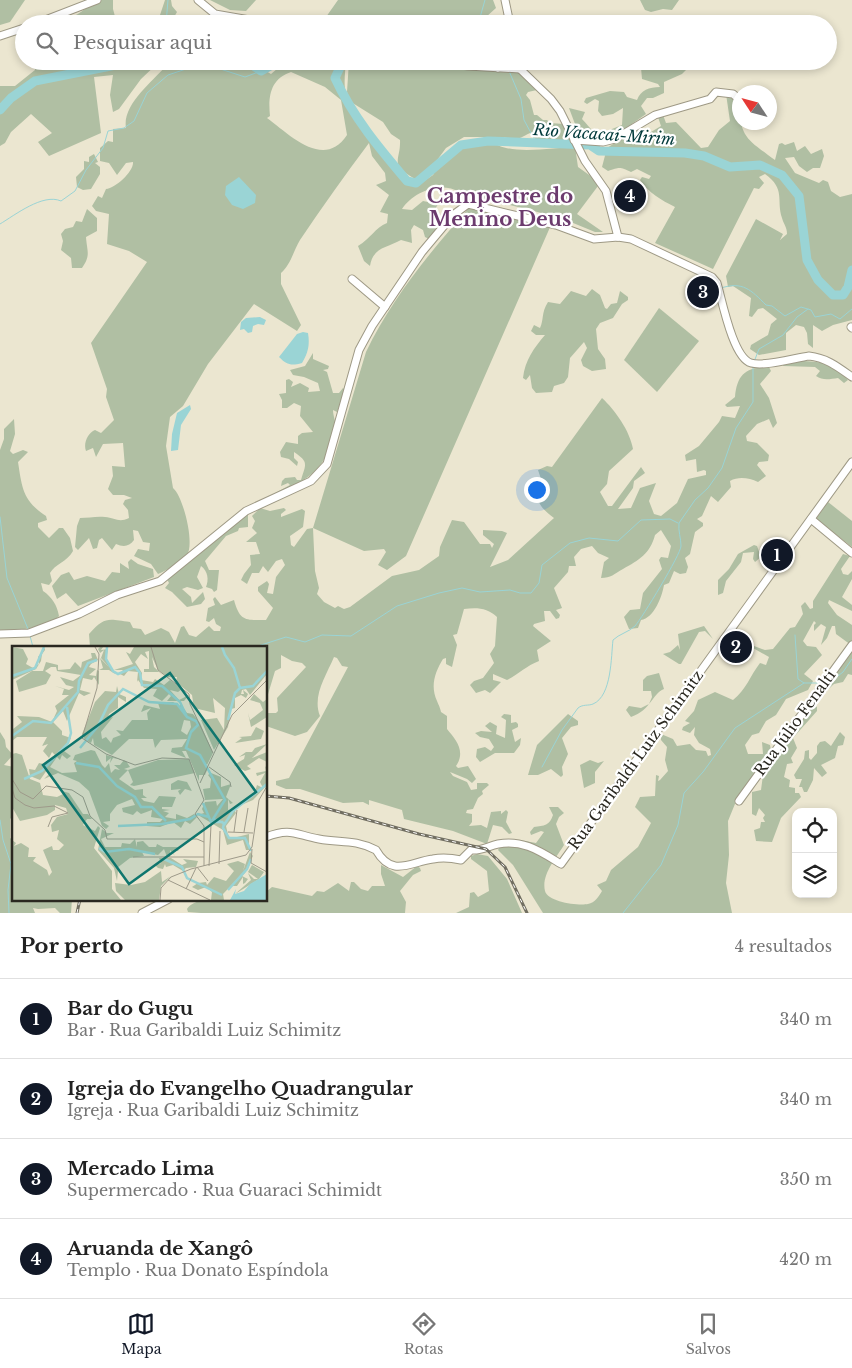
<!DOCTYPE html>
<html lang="pt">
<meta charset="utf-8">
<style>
body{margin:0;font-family:"Libre Baskerville",serif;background:#f6f6f6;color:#222}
.controls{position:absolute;right:15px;bottom:15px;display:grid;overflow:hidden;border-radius:10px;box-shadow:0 2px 8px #0003}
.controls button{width:45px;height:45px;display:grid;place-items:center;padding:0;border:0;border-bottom:1px solid #e0e0e0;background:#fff;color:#222;font:25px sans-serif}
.compass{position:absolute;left:732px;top:85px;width:45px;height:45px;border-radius:50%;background:#fff;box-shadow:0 2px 8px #0003;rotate:306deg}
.you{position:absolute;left:536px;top:489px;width:18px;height:18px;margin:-12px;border:4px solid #fff;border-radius:50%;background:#1a73e8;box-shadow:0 0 0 8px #1a73e833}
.badge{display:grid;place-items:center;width:32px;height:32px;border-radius:50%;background:#111827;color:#fff;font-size:16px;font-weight:700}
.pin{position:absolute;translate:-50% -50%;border:2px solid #fff;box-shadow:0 1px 5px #0006}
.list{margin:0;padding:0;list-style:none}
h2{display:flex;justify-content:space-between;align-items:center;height:65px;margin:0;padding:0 20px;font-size:21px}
h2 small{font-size:16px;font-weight:400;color:#767676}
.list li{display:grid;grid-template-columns:32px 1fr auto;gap:15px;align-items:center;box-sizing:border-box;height:80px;padding:0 20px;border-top:1px solid #e0e0e0}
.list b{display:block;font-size:19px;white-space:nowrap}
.list p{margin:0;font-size:16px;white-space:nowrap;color:#767676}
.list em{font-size:16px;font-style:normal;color:#767676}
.icon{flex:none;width:28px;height:28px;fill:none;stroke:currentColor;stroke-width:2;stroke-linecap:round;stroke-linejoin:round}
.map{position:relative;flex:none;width:852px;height:913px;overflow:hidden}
.search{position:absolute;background:#fff;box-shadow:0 2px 8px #0003;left:15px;right:15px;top:15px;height:55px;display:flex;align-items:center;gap:12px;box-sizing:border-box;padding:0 18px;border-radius:28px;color:#767676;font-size:19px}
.sheet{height:385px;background:#fff}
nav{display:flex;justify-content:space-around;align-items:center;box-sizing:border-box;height:70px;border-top:1px solid #e0e0e0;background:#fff;font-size:14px;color:#767676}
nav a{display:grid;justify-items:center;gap:2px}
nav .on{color:#111827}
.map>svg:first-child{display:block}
.green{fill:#b0bfa3;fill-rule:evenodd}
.water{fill:#9ad4d5}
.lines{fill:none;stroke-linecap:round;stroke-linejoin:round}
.stream{stroke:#9ad4d5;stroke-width:1}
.river{stroke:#9ad4d5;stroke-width:9}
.minor-casing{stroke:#9e9985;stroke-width:9}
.minor{stroke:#fff;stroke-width:7}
.rail-casing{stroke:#716e61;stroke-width:3}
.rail{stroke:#fff;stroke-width:1;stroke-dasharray:4;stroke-linecap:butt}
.labels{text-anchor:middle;stroke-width:4.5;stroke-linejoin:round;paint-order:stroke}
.street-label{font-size:15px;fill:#2a2820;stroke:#fff}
.water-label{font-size:16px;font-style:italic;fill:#00393a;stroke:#fff}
.district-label{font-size:20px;font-weight:bold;fill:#6c3b6e;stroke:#fff}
.inset-river{fill:none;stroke:#9ad4d5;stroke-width:2.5}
.inset-road{fill:none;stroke:#9e9a8a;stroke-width:1}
.view{fill:#0f766e;fill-opacity:0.15;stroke:#0f766e;stroke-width:2.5}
.inset-edge{fill:none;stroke:#2a2820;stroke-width:2.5}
</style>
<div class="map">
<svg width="852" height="913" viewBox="0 0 852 913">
<rect width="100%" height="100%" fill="#ebe6d0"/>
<!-- green -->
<g class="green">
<path d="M0 0H25L10 22 0 25Z"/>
<path d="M102 0H113V9L117 24H39L67 13 74 16C85 11 89 3 102 0Z"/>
<path d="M165 0H171L172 6 177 12 170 24H161L160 15Z"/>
<path d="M210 0H256L246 11 230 10Z"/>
<path d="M338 0H493L496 8 486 17 494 24H344L333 17H326Z"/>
<path d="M640 0H679L672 10 663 9 651 12 645 10Z"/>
<path d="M34 61H160L141 79 119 109 113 112 110 95 113 75 94 77 101 133 49 156 38 142 52 133 31 114 11 132 5 143 0 146V86H15L35 70Z"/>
<path d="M187 61H249L271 74 284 63 294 61H346C345 76 342 91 350 105 355 114 360 120 364 129L372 134 389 158 413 184 418 185 433 175 440 163 465 143 491 140C506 157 554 147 575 147L578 167 592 177 598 186 577 214 603 232H595L561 218 459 192C441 181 413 192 402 209L412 210 423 201 438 204 432 215 442 218 446 211 452 213 429 239 425 237 423 230 414 225 411 230 412 243 401 240C387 248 373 247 370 266L364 261 358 246C371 238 375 228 387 223L388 214 380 212 389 195 376 185 386 181 385 173 372 156 369 143C345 175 322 207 300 240 293 252 291 264 281 273V284L301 325 297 331 254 304 208 364 183 406 170 417 166 446 173 488C183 496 195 543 187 555 180 564 167 570 158 574L151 564 134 556 138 549 149 551 150 543 143 542 138 531 133 530 134 540C129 547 123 547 116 544L112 550 102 538 99 540 97 548 93 549 89 538 78 550 75 547 77 526 80 518C88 518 97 516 105 517 115 518 119 523 129 518L128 510 123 504 125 500 132 498 124 495H113L108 489 113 476 112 466 125 467 123 443 103 444 96 457 93 448 86 451C83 443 88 433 95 430L101 433 114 420 106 397 107 389 91 343 147 262 129 251 107 244 109 214 96 211 92 206 98 196 102 198 106 189C116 188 134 171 133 162L126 163 117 175 109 163 100 161V148L108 141 113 142V129L126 128C122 105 152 82 165 67L186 70 190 63ZM291 72 325 87 341 100 347 135C324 170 290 135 267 118L270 116C268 97 270 79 291 72Z"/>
<path d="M349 61H420L499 72 518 73 531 82 537 90 528 92 526 95 530 100 534 115H537L543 120H547L550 123 564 124 571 141 556 140 539 143 530 133C519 138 517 142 504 137V141L499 142 490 137H464L446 148 432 167 415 179C388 164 401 161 400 140L391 134 383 122 351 102 347 92Z"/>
<path d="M649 61H670L675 69 682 65V61H687L690 66 682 74 664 82V93L653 98H647L641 106 646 114 612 138 585 137 575 124 569 108 585 112 582 119C591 128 592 134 606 137L612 129 622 125 623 108 613 114 602 116 598 111 599 101 595 99 587 104 584 102 586 98 610 91 624 92 627 97 637 100C641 90 649 87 660 87L658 84 642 79 641 68Z"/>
<path d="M726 94 738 102C741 139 747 139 775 160L779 144 782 143 785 145 794 142 797 151 805 146 811 154 822 149 824 156 820 168H813L807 172 799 166 794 157 785 158 795 173 819 183 823 180 828 182 831 191 840 197 852 194V320L833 325 822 331 813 325V348L808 344 807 333 804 327 796 325 786 333V350L759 355 750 349 751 345 768 335 771 324 777 319 763 308 758 309 752 317 749 316 751 298 733 286 728 287 726 276 756 219 783 234 780 240 787 234C787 227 784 225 782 218 776 200 786 189 765 174L759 177 764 183 759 189 754 188 713 269 655 243 675 207C661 200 649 193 640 180L642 177 649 179 651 176 637 169 631 172C620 167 620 167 608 171L602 167 607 148 636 129 651 132 661 126 658 117 663 115 666 123 676 122 701 148 708 147 719 130 730 121Z"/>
<path d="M94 154 98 162 95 163 100 167V174L91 189 83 190 77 187 76 177 84 169V161L89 162V157Z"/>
<path d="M470 207 551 225 406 556 387 570 378 565 386 552 384 549 364 551 313 528 315 571 319 588 317 594 324 602 335 608 338 606 344 609 350 607 392 576 419 570 439 556 440 547 452 520 464 522 480 544H490L492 548 494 544 483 535V530L502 531 507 533 490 567 508 560 554 518C539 507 532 497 541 479L538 470 547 466 552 467 602 398C615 410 630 431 633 449L609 471 607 484 600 492 608 506H612L641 467 645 473 634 481 633 488 618 509 631 508 640 488 656 483 649 501 654 514 661 516 677 503 688 479 706 475V471L704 470 697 472 696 459 686 461 685 455 699 446 719 422 722 416 735 418 740 406 727 407 725 405 735 397C737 374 746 367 769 367L771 371 760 384 769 398 777 423 773 428 769 419 757 424 746 436 747 441 757 443 769 455 768 461 759 462 757 465 766 476 758 482C749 478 739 476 730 481L731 487 718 502 711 496 702 516 697 519 703 523V526L695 532 690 554 685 558 688 567 686 573 680 574 674 571 669 583 664 585C662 597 654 618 641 620L638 628 629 629 624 617 630 610 640 609 643 593 662 569 659 560 661 557 668 558 671 546 661 530 655 535C650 554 639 560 623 569 614 574 611 578 601 578L604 562 609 558 598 553 592 546 581 549 574 557 576 566H569L568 572 554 588 562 608 556 610 560 615 559 618 556 619 550 611H544L545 621 534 624 533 626 551 641 537 650 539 661C526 666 519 674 507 680L493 674V680L501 682 490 693 485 690 476 693 470 685 474 681 483 678 494 663 490 654 495 646 497 617C488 608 477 607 464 609L457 634 453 635 457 645 452 667 446 664V658L443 659C435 672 430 686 437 701 439 706 440 707 441 712L447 716V729C456 740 466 751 456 766L458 768 468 766 476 779 472 783 467 779 450 772 453 776 467 782 471 790 477 789V783H487L489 785 482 791 483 794 478 798 473 809 467 810 466 813 472 814V822L469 826 481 825 487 828 491 812 501 811V814L506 810 508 812 506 822 512 833 509 834 502 827 493 825 487 844 453 831 404 819 402 810 369 800V805L363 802 343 803 300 789H286L276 785V781L289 778 348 667 342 666 337 658 334 657C326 676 312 696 320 716L307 732 295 736 266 726V713H276L278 711 277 698 306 667 302 663 292 661 281 655V668L275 671 266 701V647H90L89 634C105 616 108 619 130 622L133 628 141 629 145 635 161 628 169 632 175 643 181 627 184 626 189 635 196 637 209 626 214 631H220L221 627 216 624 214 618 209 622 206 621 208 608 215 605 213 599 215 597 221 605 234 600C240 622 246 620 266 620L273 608 258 591V587L267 581 269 584 267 593 273 594 276 577 285 565 282 559 276 561 268 572 263 566 259 573H252L247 584 241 580 244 574 251 565 250 555 260 554 256 542H246L257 533 252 528 255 521 252 516 260 508 270 511 284 508 286 510 281 514V517L302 509 305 511 303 527 290 536 291 545 294 547 307 529 313 528 366 352C392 298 430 252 470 207Z"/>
<path d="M87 209 97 218V231L86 237C87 252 91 255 82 268H72L71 258 61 250 63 241 61 234 65 229 73 227 76 221 82 222Z"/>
<path d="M592 289 600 295 605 308 607 309 611 304 617 303 620 291 628 297V300L622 304 613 318 600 323 596 329 598 349 605 359 606 369 592 371 583 366 581 360 587 348 584 342 570 358 568 377 564 383 554 386 552 392 536 393 532 388 530 375 526 380 523 378C525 360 534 348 545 335H536L531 331 534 325 540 328C544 320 541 313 548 302L560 304 571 291 586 296Z"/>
<path d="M659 308 699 341 657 392 624 360Z"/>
<path d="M313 353V359L329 366 328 369 323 370 327 372 333 393H339L343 388 345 390 337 412 333 410C333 416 336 421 335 426 329 472 304 482 266 498L290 485 288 483 281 486 282 481 285 478 295 477 297 480H301C306 464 309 462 294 452V458L298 462 297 466 289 459 281 457 280 452 286 442 298 444V436L302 433 313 432 300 416 301 406 294 403 287 408H282V400L279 394 286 393V380L289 379 293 382 291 387 300 383 309 388 308 392 320 391 318 383 304 377 293 375 290 370 305 366Z"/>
<path d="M801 361C819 361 838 364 848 380L844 383 838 378C830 379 823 381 816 376L820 371 815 367 783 366 784 363Z"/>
<path d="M14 419 15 434 10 451 13 454 23 450 28 452 18 462C22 488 23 501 46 516L47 520 38 523V527L49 538 59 528H63L70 538 73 551C67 562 55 564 50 573L52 581 49 585 41 583 43 591C52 597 57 605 59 616 50 627 14 632 0 630V450L4 439V429Z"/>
<path d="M828 502 852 521V547L816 519Z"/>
<path d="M248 513V527L239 528 238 531 226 536 205 561 209 570H219L217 590 214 592 212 589 206 587C209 580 208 571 201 566L197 577 203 588 198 590 187 587 182 589 191 597 192 603 203 592 205 599 201 604 187 607 172 592 165 588 169 583 167 579Z"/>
<path d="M754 545 757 546 761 557 755 562 753 559 754 552 743 553 741 562 726 581 723 593 718 595V580L729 569 738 554Z"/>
<path d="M843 554 850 556 841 569 843 574 848 575 852 571V579L842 597 852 605V611L829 600 828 603 837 615 852 625V643L851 645 836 634 835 626H832L827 638 821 645 826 627 821 624 814 631V625L816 623 814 621 803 641 807 646 816 647 822 655 804 674 813 681 808 690 786 699 776 715 766 721 759 733 752 735 745 745 748 754H763L762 742 770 745 771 750 737 799 728 821 729 855 726 883 732 913H543L513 865 498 850C507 835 521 841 536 843L544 832 541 831 531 835 530 832 534 827C544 826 550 825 553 815L549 807H558L564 813 559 817 556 824 564 845C556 858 541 875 545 891 548 902 578 906 588 904 595 903 599 896 602 891L597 885 606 881 611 870 638 847 651 823 635 807 640 797 655 796 656 775 659 776 658 781 660 780 668 771 665 760 667 747 661 740V734L673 739 677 746 690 744 696 750 706 751 708 756 711 755 710 749 699 743 694 735 695 727 690 733 682 730 683 727 690 723 685 721 694 711 698 700 715 692 733 700C746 690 750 676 760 663L766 665 769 657 753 648 754 646 765 650 773 649 790 628 795 627 803 614 801 606 805 602 810 609 813 608V601Z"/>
<path d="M131 559 138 564 153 569 154 577 78 606 66 593 57 599 52 586 61 575 69 572 74 580 87 576 105 581 112 572 120 573V563L129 569 128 562Z"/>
<path d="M704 626 713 639 705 631 699 632 681 664H679L663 654 670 652 678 645 680 650 678 634Z"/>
<path d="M852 651V675L848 674 843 682 834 684 819 698 829 680Z"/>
<path d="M659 673 664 689C652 694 651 710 631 717L626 710 629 706 641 708 649 704 652 697 651 691H643V680L647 676Z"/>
<path d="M815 706 817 707V711L793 738 797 748 791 758 793 763 787 764 784 777 790 780 789 787 795 788V793H799L801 797 781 818 772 842 756 841 754 830 760 828 761 822H765L763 818 765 815 759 808 756 816 752 814V792L761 790 763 775 809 709Z"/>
<path d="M504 714 511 715V723L516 722 518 724V727L512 730 515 742 521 738 520 745 514 753H495L480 762 476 757 477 749 485 747 491 751 494 747 489 739 480 737 475 733 481 731 492 732 485 726 490 722 497 726 496 734 505 738 506 720 501 717Z"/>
<path d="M568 714 578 721V725L571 727 562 738 568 754 562 767 563 775 561 777 551 769 538 775H528L537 745Z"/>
<path d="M0 732 5 740 6 747 13 755 4 765 14 767V822L10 818V838L14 841V899H72L71 913H60L55 908 38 909 33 908 35 913H0Z"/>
<path d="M840 732 845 737 843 745 838 746 835 758 821 765 827 773 822 777 814 768 813 780 807 792H804L802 787H799L802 779H796L794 775 804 759 805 751 809 750V758L811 760 817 753V746L820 742 825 741 831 746Z"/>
<path d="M590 760 598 763 604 761 595 772V783L584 788 580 765Z"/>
<path d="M477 854 488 856 507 879 522 913H456L469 907 470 893 474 892 478 897 489 891 487 871 471 859V856Z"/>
<path d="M381 865 403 877 417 866 420 868 421 871 413 875 400 891 406 902 405 913H201L188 912 187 909C196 893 248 899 266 899V892L272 887 312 896 317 891 324 892 338 883 349 891 351 882H354L361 889 368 891 372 886H385L381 874Z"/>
</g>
<!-- water -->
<g class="water">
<path d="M239 177 256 195 255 203 243 209 232 205 225 195 226 186Z"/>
<path d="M260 317 266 320 264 325 258 324 253 326 252 332 248 333 244 329 240 330 241 322 246 318Z"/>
<path d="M303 332 308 333C310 345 308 353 302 363 291 366 287 365 279 357L297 334Z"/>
<path d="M190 405 191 409 181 425 178 450 171 451 172 434 177 413Z"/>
</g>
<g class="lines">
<!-- stream -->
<g class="stream">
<path d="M166 24 168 0"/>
<path d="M481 24 479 21 485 0"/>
<path d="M509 71 521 99 524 120 537 144"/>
<path d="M0 224C15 215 43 193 61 201L75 191 86 170 103 148 108 131 124 128 134 121 147 93 168 75 192 67 208 65 245 77 261 71"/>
<path d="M721 288C743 281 751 290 766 305L772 306 785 316 801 307 811 310 815 317 831 314 840 319 852 309"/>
<path d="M754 362 759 349 783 335 797 317 808 309"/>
<path d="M0 517 7 578 28 629"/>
<path d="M795 635 798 679 804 683H820"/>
<path d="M30 636 33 647"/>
<path d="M255 647 286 637 305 642 322 635 351 636 397 606 439 593 462 588 480 592 510 590 520 593H531L539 583 542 565 570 543 589 538 618 541 641 520 670 519 678 523"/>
<path d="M829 683 843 672 852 659"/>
<path d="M542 767 562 730 578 708C583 704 588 706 593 704 612 696 611 656 613 640 619 634 629 632 635 626 642 618 681 554 681 546 681 538 678 531 679 523L695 500 708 488 722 468 736 428 753 402V366"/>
<path d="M0 820 3 840 11 864 8 890 9 913"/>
<path d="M623 913 661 865 678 825 684 793 703 772 735 728 804 683"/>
</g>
<!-- river -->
<g class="river">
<path d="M246 61 261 71 279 61"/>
<path d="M343 61 335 78C353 117 379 148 407 181L416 183 461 145 488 141 590 145 599 151 685 153 704 156 730 167 760 165 782 175 799 196 807 260 818 280 833 295H843L848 287 852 270"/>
<path d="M0 110 11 98 35 81 136 61"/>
</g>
<defs>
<g id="minor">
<path d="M198 0 215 14 268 23 296 24"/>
<path d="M505 0 510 24"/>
<path d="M35 24 97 0"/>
<path d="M0 36 24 28"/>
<path d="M436 61 468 66 520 69"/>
<path d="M517 61 520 69 551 99 560 111 585 161 606 191 618 237"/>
<path d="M498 68 509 61"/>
<path d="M574 140 603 142 615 139 655 115 710 99 716 92 733 94 740 100"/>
<path d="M352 279 385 307"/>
<path d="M851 327 852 328"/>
<path d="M811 519 852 553"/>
<path d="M0 634 29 633 79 614 117 595 160 581 246 511 311 481 327 464 359 350 372 326 422 252 453 215 468 204 556 225 594 239 618 237 631 239 712 277 717 283C722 300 733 358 751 363 764 367 795 358 809 356 827 358 838 367 852 377"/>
<path d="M739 801 852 645"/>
<path d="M266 837C291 827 296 835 319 839 341 843 354 839 376 850 392 878 410 862 433 859 442 857 452 858 461 860L471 850C482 851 488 846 498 844 523 839 541 852 561 864L852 462"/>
<path d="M142 913 169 899"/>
</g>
</defs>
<!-- minor casing -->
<use href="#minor" class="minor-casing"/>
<!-- minor -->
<use href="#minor" class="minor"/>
<defs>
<g id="rail">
<path d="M266 796 289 798 419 834 486 849 505 867 527 913"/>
<path d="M77 913 80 899"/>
</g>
</defs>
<!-- rail casing -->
<use href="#rail" class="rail-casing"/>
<!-- rail -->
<use href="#rail" class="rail"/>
</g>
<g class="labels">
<!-- street labels -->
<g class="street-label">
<text transform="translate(795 723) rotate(-54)" y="5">Rua Júlio Fenalti</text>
<text transform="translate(636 760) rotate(-54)" y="5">Rua Garibaldi Luiz Schimitz</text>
</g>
<!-- water labels -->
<g class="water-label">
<text transform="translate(604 134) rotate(4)" y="6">Rio Vacacaí-Mirim</text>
</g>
<!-- district labels -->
<g class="district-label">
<text x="500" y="203">Campestre do<tspan x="500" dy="23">Menino Deus</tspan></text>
</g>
</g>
<!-- overview -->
<g transform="translate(12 646)">
<rect width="255" height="255" fill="#ebe6d0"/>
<path d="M0 1 11 3 16 13 14 18 21 22 27 18 26 11 33 2V4L30 8 29 15 24 23 0 34ZM88 1H91L89 4 96 3 94 13 103 28 97 24H87L91 22 88 12 97 21 89 12 92 4 88 7 86 3ZM122 1H255V28L238 49 234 43 230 44 229 48H232L231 44 236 48 234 52 229 49 223 52V62L219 63 216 81 202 104 189 74 205 72 212 84 213 62 201 52 203 67 182 62 180 49 164 36 165 31H156L146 24 140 11 142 21 154 32 147 26H132V23H137V5L133 6 136 13 129 8 123 16 130 27 129 34 141 36 143 33 152 39 158 34 170 43 166 46 158 44 167 54 177 49 172 55H155L159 50 157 48 150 55 141 50 145 43 132 42 126 34 125 36 126 26 116 25 112 30 108 28 111 24H102L121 18 114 6 118 8ZM79 7H83L86 14 79 18 77 21 84 23 77 29 84 30 85 24 87 25V39L82 31 80 34 71 32 68 44 79 47 72 50 67 47 55 75 51 65 41 76 50 85V89L59 92 52 105 59 110 55 113 50 109 48 114 45 111 38 121 50 127 65 126 62 117 65 115 61 114 63 109 79 104 83 105 90 119 93 122 97 117 99 127 103 123 108 124 102 119H108L112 114 101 112 98 117 99 112 94 116V109L114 115 118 121 112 123 116 124 146 114 177 113 183 127 122 140 118 139 121 136 116 124 107 133 123 144 131 143V149L135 152H129L132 155 142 157 147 150 164 151 160 161H150V163L158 164 151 165 157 167 153 171 164 173V168L175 172 182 168 185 171 178 178 173 175 169 182 161 176 148 181 135 180V176H148L151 173 139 171 140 164 129 168 125 165 121 169 111 166 110 162 123 159 120 153 105 159 98 168V175L91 176 97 180 94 183 90 180 77 145 67 136 46 127 32 133 37 128 35 124 28 134 18 130 17 123 23 124 27 117 32 118 43 109 40 106 37 112 31 105 36 98 30 100 35 91H5L0 95 1 83 10 76 5 70 27 71 40 76 45 65 43 60 57 49H50L52 43 43 40 57 44 62 41 54 39 48 31 61 35 69 29 45 25 44 21H39L33 25 39 29 34 38 7 46 4 35 20 25H31L34 16 46 19V24L58 23 63 16 69 22 70 16 80 12ZM105 40 107 48 114 51V56L106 51V62L97 68 96 72 101 71 89 86 90 93 94 91 99 97 101 92 109 89 104 84 111 85 120 74H136L135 67 139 62 129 66 132 59 148 63 146 57H140L161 56 168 60V57L175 67 181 68 188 77 201 107 195 119 189 111 196 122 193 129H187V135L174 105H170L174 112 159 106 160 102 170 101 175 93 149 94 143 102 141 93H117L100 109 82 99 81 92 79 97 73 94 70 88 83 56 93 45 104 46ZM172 74 178 75 179 81 175 89 169 85ZM242 48 251 56 255 53V71L239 81 236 67 238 74 251 64 248 57 238 54ZM244 81 252 85 249 93 223 97 230 92 227 91 239 90ZM255 98 240 112 255 106V116L247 112 235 120 239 123 233 125 222 119 232 113 233 109 227 111 234 106H240L243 102ZM4 107 10 109 18 133 28 137 31 149 45 151 51 148 50 145 57 147 71 168H76L80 173H75L71 179 83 185 86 180 88 182 82 202 100 225V243L109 254H0V194L4 197 2 200 9 197 17 202 16 211H24L21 215 35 224 37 230 40 226 31 204 40 200 41 204H47L52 199 45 193 47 184 40 186 39 179 45 171 56 168 54 162 43 159V164L35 169 8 175 0 161V108ZM253 120 255 123V139L241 154 227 160 242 149 245 139 251 142 248 136 253 127 245 130 244 127 254 125ZM199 127 209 131V141L219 138 214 151 221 157 218 158 216 153V164L222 163 224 167 214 180 217 193 237 188V204H234L231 194 215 199 211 184 186 169 192 167 190 163 193 156 204 155 205 160 211 153 193 154 191 143 198 142 199 133 196 129ZM166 134 175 136 180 145 173 143 168 149 166 145 169 143 159 144V138ZM90 183 95 187H102L89 193 93 201H109L110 197 118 198 123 193 125 201V196L131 195 137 201H144L145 198 151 201H166L164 203 167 205H160L163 210 158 204V211H155L152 203 146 209 130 206 132 210 118 212 105 222 109 225H106L105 235 102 222 86 204ZM238 206 241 210 235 222 240 215 233 227 230 230 236 233 233 237 231 238V231L225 240H220L235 223 211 248 212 254H199L200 246 194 241 186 244 180 241 186 237 194 236 195 239 202 231 214 235 222 225 215 218 226 215 233 218 231 225ZM147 212H159L170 219 175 217 171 213 186 215 184 221 174 222 171 225 161 219 154 221 153 218 151 223 146 222 143 219 149 217ZM240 219 252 226 247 233 223 248 239 234 236 227 242 233H246L236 226ZM149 225 150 236 159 230 149 240 147 254H113L104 245 103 237 119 239 133 236Z" fill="#b0bfa3" fill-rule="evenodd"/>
<path d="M255 228V254H218L224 243 223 248 232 245 238 238Z" fill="#9ad4d5"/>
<path class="inset-river" d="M95 1 94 13 101 25 106 28 123 21 128 27 130 39 150 40 168 56 175 71 184 75 186 79 179 86 174 102 188 109 213 154 201 173 212 177 211 182 217 192H233L239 205M210 1 213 9 222 22 228 42M0 30 23 22 32 1M216 74 223 47 228 42 241 40 255 25M0 90 21 75 39 77 66 46 67 35 76 17 85 14M68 102 86 80 96 59 111 43 137 56 165 58 175 71M64 117 87 121 105 140 123 151 129 161H140L154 175M12 133 30 125 56 97 59 87 55 61M191 157 199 176H211M212 179 221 165 255 138M106 180 150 178 178 173 186 168 197 171M87 202 93 206 117 203 143 208M152 213 170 221 175 232 210 249M216 244 235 223 239 213"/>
<path class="inset-road" d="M83 1 87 8 85 42 70 92 94 108 123 119 150 112 177 113 192 154 183 168 192 180V220M139 1 146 24 177 48 178 58 201 107M197 121 218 136 219 141M0 133 8 146 21 153 34 140 60 144 71 151 78 170 93 184 95 193H185L192 196M188 137 220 69 255 34M0 142 3 152 13 159 22 162 42 160 56 167 40 171 36 181M216 186 241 187M222 186 225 164M232 186 236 162M240 203 239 217 255 226M121 211H192M207 218 208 185M197 220 199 179M185 221 196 235M156 234 198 254M174 243 184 222M148 254 149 242 159 231 179 223 234 209 240 201 247 154 255 140"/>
<path class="view" d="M158 27 244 146 117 238 31 119Z"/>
<rect width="255" height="255" class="inset-edge"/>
</g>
</svg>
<div class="controls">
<button><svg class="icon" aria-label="locate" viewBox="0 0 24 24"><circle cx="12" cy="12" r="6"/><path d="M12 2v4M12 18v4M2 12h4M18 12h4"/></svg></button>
<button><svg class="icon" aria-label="layers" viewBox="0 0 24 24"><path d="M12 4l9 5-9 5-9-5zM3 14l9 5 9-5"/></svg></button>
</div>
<svg class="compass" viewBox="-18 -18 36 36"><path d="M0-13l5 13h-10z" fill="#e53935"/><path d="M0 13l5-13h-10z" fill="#767676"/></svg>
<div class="you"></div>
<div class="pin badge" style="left:777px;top:555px">1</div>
<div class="pin badge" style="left:736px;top:647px">2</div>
<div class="pin badge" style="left:703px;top:292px">3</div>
<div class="pin badge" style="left:630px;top:196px">4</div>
<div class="search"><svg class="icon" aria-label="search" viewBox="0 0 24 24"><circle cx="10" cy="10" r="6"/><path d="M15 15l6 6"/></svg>Pesquisar aqui</div>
</div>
<section class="sheet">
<h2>Por perto<small>4 resultados</small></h2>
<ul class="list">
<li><span class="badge">1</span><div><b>Bar do Gugu</b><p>Bar · Rua Garibaldi Luiz Schimitz</p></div><em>340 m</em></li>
<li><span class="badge">2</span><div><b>Igreja do Evangelho Quadrangular</b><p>Igreja · Rua Garibaldi Luiz Schimitz</p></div><em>340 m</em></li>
<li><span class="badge">3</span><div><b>Mercado Lima</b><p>Supermercado · Rua Guaraci Schimidt</p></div><em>350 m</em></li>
<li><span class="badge">4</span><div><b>Aruanda de Xangô</b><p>Templo · Rua Donato Espíndola</p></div><em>420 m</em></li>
</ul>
</section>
<nav>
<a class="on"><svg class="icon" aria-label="map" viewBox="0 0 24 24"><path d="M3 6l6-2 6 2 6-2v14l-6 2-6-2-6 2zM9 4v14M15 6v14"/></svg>Mapa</a>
<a><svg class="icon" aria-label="directions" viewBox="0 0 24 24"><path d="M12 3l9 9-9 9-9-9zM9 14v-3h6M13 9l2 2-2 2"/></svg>Rotas</a>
<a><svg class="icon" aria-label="saved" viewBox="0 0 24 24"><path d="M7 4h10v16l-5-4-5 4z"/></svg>Salvos</a>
</nav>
